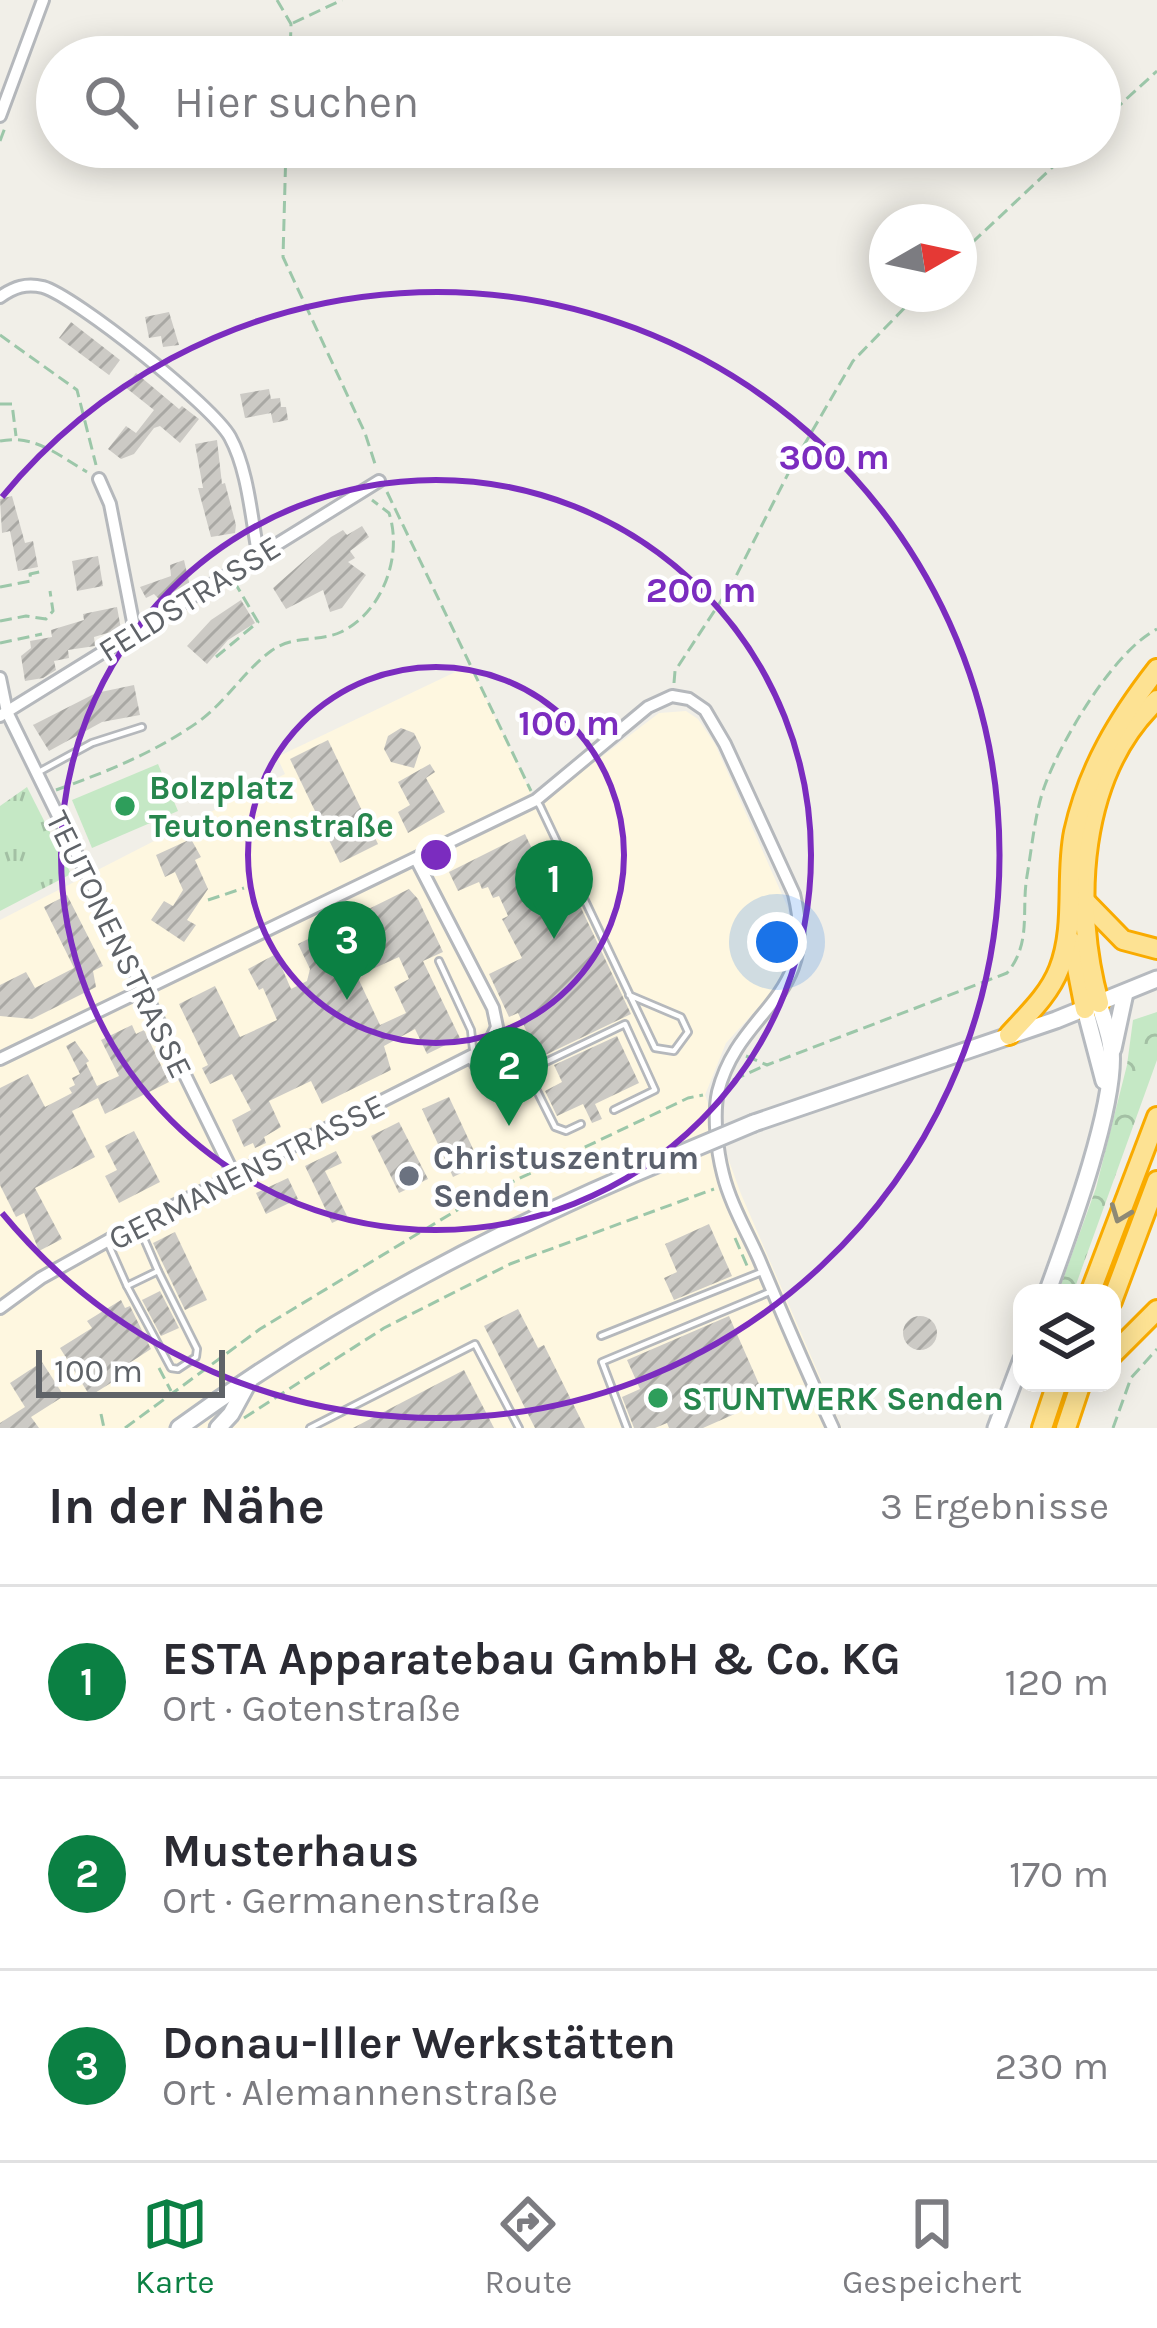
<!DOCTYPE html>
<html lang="de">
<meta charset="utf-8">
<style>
body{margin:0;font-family:Karla,sans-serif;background:#f7f7f7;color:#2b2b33}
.controls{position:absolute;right:36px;bottom:36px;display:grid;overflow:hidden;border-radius:24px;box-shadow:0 6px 30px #0003}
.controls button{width:108px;height:108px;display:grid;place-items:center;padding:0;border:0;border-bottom:3px solid #e1e1e2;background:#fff;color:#2b2b33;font:60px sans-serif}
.compass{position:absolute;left:869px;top:204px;width:108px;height:108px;border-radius:50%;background:#fff;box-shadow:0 6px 30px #0003;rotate:81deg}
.scale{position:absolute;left:36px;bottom:30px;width:189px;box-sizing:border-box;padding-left:12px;border:6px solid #5f6368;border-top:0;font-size:33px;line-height:42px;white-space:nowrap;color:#5f6368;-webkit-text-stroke:9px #fff;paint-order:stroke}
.you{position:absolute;left:777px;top:942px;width:42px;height:42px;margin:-30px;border:9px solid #fff;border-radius:50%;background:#1a73e8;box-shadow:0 0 0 18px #1a73e833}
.badge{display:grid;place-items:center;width:78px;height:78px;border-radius:50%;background:#0b8043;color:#fff;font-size:39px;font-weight:700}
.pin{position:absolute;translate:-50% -99px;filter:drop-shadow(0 3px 6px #0008)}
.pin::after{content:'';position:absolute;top:63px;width:42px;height:36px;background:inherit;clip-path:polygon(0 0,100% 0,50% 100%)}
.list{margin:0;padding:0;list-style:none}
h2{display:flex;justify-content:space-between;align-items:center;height:156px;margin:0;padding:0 48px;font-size:51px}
h2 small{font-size:39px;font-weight:400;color:#7c7c81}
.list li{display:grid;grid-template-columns:78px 1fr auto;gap:36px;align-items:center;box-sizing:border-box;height:192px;padding:0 48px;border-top:3px solid #e1e1e2}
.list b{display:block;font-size:45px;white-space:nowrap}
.list p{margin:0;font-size:39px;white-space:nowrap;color:#7c7c81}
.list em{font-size:39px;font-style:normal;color:#7c7c81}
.icon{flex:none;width:66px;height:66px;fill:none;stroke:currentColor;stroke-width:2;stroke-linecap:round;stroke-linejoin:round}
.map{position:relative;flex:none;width:1157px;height:1428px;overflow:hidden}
.search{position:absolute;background:#fff;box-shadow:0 6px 30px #0003;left:36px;right:36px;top:36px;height:132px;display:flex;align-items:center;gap:30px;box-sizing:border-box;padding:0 42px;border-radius:66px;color:#7c7c81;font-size:45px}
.sheet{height:732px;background:#fff}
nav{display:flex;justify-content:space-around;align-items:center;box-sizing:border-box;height:168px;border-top:3px solid #e1e1e2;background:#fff;font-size:33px;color:#7c7c81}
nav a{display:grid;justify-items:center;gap:6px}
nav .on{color:#0b8043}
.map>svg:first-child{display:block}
.commercial{fill:#fef7e0}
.grass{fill:#c5e8c5}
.forest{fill:url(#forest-crowns)}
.park{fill:url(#park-tufts)}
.building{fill:url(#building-hatch);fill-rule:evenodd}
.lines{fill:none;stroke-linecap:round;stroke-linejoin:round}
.lane-casing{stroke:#b5b8bc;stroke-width:10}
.street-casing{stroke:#b5b8bc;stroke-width:16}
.secondary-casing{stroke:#b6babf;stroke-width:21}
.highway-casing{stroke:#f9ab00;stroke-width:24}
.path{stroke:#9cc7a9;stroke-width:3;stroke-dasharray:12 6;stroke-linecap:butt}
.lane{stroke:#fff;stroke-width:4.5}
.street{stroke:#fff;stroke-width:10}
.secondary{stroke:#fff;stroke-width:15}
.highway{stroke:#fde293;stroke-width:18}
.secondary-bridge-casing{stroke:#b6babf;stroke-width:21;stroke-linecap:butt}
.secondary-bridge{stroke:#fff;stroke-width:15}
.oneway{stroke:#8e8975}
.ring{fill:none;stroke:#7b2cbf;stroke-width:6}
.leisure-dot{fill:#2e9e5b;stroke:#fff;stroke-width:4.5}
.worship-dot{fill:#6b7280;stroke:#fff;stroke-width:4.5}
.labels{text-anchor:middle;stroke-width:9;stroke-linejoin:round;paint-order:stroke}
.street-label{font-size:33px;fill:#5f6368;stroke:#fff}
.leisure-label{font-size:33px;font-weight:bold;fill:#27864d;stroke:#fff;text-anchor:start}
.worship-label{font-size:33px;font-weight:bold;fill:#5b616d;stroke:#fff;text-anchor:start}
.centre{fill:#7b2cbf;stroke:#fff;stroke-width:6}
.ring-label{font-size:36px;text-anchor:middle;font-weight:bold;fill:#7b2cbf;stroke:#fff;stroke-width:9;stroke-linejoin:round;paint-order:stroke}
</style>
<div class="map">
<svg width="1157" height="1428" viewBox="0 0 1157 1428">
<defs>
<pattern id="forest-crowns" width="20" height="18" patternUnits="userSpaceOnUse" patternTransform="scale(3)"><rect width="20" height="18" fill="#c5e8c5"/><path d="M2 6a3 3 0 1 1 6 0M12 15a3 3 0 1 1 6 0" fill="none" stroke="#a3c0a4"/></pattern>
<pattern id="park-tufts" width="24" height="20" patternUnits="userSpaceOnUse" patternTransform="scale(3)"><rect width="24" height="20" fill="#c5e8c5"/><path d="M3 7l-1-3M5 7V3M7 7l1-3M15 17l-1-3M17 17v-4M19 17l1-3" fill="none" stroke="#a3c0a4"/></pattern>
<pattern id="building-hatch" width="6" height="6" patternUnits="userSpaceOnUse" patternTransform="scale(3)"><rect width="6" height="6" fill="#cccac5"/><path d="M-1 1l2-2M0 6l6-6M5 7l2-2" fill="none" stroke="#a9a8a4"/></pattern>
</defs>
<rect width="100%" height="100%" fill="#f1efe8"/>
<!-- commercial -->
<path class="commercial" d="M470 665 537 806 659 713 686 711 698 719 715 744 788 908 791 949 785 970 768 997 726 1043 705 1095 741 1194 842 1428H0V920L285 774 277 757Z"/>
<!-- grass -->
<path class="grass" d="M158 764 178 811 92 848 72 800Z"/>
<!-- forest -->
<path class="forest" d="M1157 1012V1060L1073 1293H1058L1096 1188 1127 1065 1133 1020Z"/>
<!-- park -->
<path class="park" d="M27 787 71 874 0 911V806Z"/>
<!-- building -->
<g class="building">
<path d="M169 312 179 345 163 347 161 336 149 338 145 317Z"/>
<path d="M71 322 120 360 109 375 59 338Z"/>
<path d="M136 373 179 409 182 406 199 419 180 443 160 426 154 428 134 454 121 459 108 449 126 426 136 433 154 410 125 387Z"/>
<path d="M269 389 271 399 280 398 281 407H286L288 420 273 423 271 413 245 418 240 394Z"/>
<path d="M217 440 222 484 225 483 236 525 235 533 211 537 198 488H203L195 444Z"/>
<path d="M12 496 25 543 33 541 38 567 18 571 10 531 2 533 0 499Z"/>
<path d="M362 526 369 537 350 551 355 558 348 562 366 575 342 608 330 612 323 590 286 609 273 588 331 537 343 530 347 535Z"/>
<path d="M98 556 103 586 77 591 72 561Z"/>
<path d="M184 560 190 586 168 600H160L154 594 146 598 140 587 171 576 170 565Z"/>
<path d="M241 600 255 623 228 640 207 664 187 646 211 620Z"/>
<path d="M117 607 121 629 94 637 95 646 68 650 69 658 54 661 56 670 43 678 25 681 21 656 31 648 30 641 52 637 51 630 84 620 83 614Z"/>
<path d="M134 685 140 715 102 722 49 751 33 725 96 693Z"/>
<path d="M401 728 414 733 421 747 414 768 391 762 384 749 388 736Z"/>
<path d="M328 740 378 844 340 863 290 759Z"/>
<path d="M430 764 435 772 426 778 445 812 408 833 398 812 410 805 398 782Z"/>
<path d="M525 834 549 885 566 876 631 1014 539 1058 518 1013 509 1017 489 974 522 958 502 919 508 916 499 896 493 898 488 887 482 889 479 882 458 891 449 872Z"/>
<path d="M191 839 201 857 195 860 208 889 187 920 196 925 184 942 151 920 164 901 173 906 183 890 175 872 165 877 156 855Z"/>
<path d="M409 889 418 899 443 952 423 961 460 1038 427 1054 415 1029 384 1046 391 1070 322 1104 311 1081 269 1101 281 1127 264 1137 266 1143 255 1148 253 1143 244 1147 232 1120 251 1110 232 1074 210 1084 202 1068 208 1065 179 1004 215 986 240 1037 277 1020 263 988 259 990 248 969 276 954 291 989 307 981 310 969 298 944ZM399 957 409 979 394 987 406 1013 380 1025 357 976Z"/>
<path d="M67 895 103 966 93 971 96 987 32 1019 0 1016V985L26 972 35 988 74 968 44 907Z"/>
<path d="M132 1025 136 1034 144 1030 169 1082 105 1114 98 1098 72 1111 95 1157 35 1188 62 1239 39 1251 24 1213 16 1217 0 1185V1088L28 1074 45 1107 72 1093 69 1088 75 1085 72 1078 80 1074 66 1046 75 1041 89 1061 86 1063 97 1086 119 1076 101 1040Z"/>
<path d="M617 1036 639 1083 595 1104 602 1119 592 1123 583 1104 557 1116 545 1091 562 1082 554 1065Z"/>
<path d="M449 1097 480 1164 453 1177 422 1109Z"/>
<path d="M399 1122 428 1179 399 1193 371 1136Z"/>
<path d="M134 1131 160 1182 119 1203 105 1176 117 1170 105 1146Z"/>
<path d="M336 1151 342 1163 325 1171 347 1216 332 1223 305 1166Z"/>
<path d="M288 1178 298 1199 266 1214 256 1193Z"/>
<path d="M709 1224 732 1276 674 1300 664 1278 677 1272 665 1244Z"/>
<path d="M175 1232 207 1300 185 1310 153 1243Z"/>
<path d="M160 1291 179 1328 161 1336 142 1300Z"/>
<path d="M121 1300 125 1308 130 1306 151 1349 131 1362 138 1373 125 1381 122 1376 90 1396 60 1348 92 1328 87 1321Z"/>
<path d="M518 1309 538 1348 544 1345 585 1428H535L484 1326Z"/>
<circle cx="920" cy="1333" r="17"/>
<path d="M729 1316 766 1400 703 1428H669L667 1423 655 1428H634L622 1397 640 1389 627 1360Z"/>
<path d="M42 1362 64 1396 31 1417 39 1428H0V1423L25 1407 10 1383Z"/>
<path d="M464 1370 494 1428H353Z"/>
</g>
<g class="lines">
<defs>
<g id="lane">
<path d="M37 773 92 743 142 727"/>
<path d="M536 800 540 806 655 1048 674 1051 688 1032 681 1017 629 995"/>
<path d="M439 961 471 1030 473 1049"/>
<path d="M494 1039 527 1071 625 1024 655 1090 614 1110"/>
<path d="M469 1058 476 1070C493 1077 505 1089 508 1108"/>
<path d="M527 1071 555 1127 566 1131 581 1124"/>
<path d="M107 1241 127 1286 158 1271 139 1227"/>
<path d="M127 1286 171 1368 178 1369 196 1357 197 1349 158 1271"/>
<path d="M601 1336 764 1271"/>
<path d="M310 1428 475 1344 519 1428"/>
<path d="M627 1428 602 1362 772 1291"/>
</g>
<g id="street">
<path d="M0 116 43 0"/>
<path d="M0 297C14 287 26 283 43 287 75 296 213 406 230 437 248 470 251 516 258 553"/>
<path d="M99 479 110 504 135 632"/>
<path d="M0 678 7 712 234 1175"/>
<path d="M0 716 379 481"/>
<path d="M0 1059 536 800 648 707 672 696 689 699 705 710 725 744 794 894C820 999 739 1008 718 1092 713 1115 717 1151 723 1174 730 1203 747 1232 759 1259 783 1316 807 1372 833 1428"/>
<path d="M0 1308 41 1278 132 1227 487 1048 497 1027 493 1008 416 859"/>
</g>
<g id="secondary">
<path d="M1085 1009 1104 1081"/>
<path d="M1113 1049 1125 993"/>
<path d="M754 1123 1056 1020 1157 979"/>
<path d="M1047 1293C1067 1238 1117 1104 1111 1049 1110 1034 1103 1018 1099 1003"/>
<path d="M179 1428C334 1315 501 1228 678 1155"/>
<path d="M218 1428 231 1414 249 1381"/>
<path d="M996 1428 1022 1359"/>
</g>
<g id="highway">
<path d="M1085 901 1123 940 1157 949"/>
<path d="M1072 942 1085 1009"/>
<path d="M1099 1003C1072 906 1078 774 1157 700"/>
<path d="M1009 1035C1027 1015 1049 995 1059 969 1076 926 1065 877 1074 832 1088 769 1118 719 1157 669"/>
<path d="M1090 1293 1157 1117"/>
<path d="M1112 1301 1157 1181"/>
<path d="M1112 1355 1157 1310"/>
<path d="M1042 1428 1057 1383"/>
<path d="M1066 1428 1081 1383"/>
</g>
</defs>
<!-- lane casing -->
<use href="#lane" class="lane-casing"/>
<!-- street casing -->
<use href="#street" class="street-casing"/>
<!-- secondary casing -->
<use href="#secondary" class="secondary-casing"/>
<!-- highway casing -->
<use href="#highway" class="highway-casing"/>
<!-- path -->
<g class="path">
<path d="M277 0 291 24 290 57"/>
<path d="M293 23 342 0"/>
<path d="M1100 123 1157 71"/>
<path d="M0 141 6 125"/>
<path d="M286 147 283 257 365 433 376 467"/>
<path d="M959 255 1074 147"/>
<path d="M0 335 77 390 96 465"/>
<path d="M0 404H12L16 436"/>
<path d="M0 441C34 434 58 455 87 472"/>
<path d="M387 492 531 791"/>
<path d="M0 587 31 581 30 574 44 571"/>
<path d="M0 621 26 616 46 619 53 611 50 591"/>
<path d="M0 643 42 634"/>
<path d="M216 657 258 622 235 583"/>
<path d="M674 683 675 671 732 584 793 464 853 361 918 294"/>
<path d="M56 790C106 772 154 753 198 722 226 702 243 672 271 651 292 635 319 642 341 632 383 612 403 555 389 513L372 500"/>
<path d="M208 900 244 888"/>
<path d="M746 1056 767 1065 1007 973C1032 943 1021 911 1027 876 1032 847 1035 812 1045 785 1062 739 1114 651 1157 629"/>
<path d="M733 1080 762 1067"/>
<path d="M735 1238 748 1268"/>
<path d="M159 1368 171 1391"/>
<path d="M101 1414 104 1428"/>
<path d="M244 1418 384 1328 510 1264 714 1189"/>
<path d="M125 1428 260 1329 472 1201 688 1098 703 1095"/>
<path d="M1113 1428 1131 1378 1157 1349"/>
</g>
<!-- lane -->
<use href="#lane" class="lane"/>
<!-- street -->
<use href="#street" class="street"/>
<!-- secondary -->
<use href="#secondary" class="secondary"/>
<!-- highway -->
<use href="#highway" class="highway"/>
<defs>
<path id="secondary-bridge" d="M678 1155 754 1123"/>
</defs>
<!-- secondary-bridge casing -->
<use href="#secondary-bridge" class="secondary-bridge-casing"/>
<!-- secondary-bridge -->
<use href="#secondary-bridge" class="secondary-bridge"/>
</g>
<!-- one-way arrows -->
<defs><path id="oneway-chevron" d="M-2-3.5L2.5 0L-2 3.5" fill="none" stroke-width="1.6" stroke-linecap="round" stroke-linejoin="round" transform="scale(3)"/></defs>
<use class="oneway" href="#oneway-chevron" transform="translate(1120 1214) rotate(111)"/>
<!-- distance rings -->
<g class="ring">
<circle cx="436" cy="855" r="188"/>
<circle cx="436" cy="855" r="375"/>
<path d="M2 497A563 563 0 1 1 2 1213"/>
</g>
<!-- markers -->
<g class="leisure-dot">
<circle cx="125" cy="806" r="12"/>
<circle cx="658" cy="1398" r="12"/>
</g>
<circle class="worship-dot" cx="409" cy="1176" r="12"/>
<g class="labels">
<!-- street labels -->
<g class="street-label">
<text transform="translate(189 598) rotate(-32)" y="12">FELDSTRASSE</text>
<text transform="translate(120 944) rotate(64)" y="12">TEUTONENSTRASSE</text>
<text transform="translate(246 1171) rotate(-27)" y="12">GERMANENSTRASSE</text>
</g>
<!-- leisure labels -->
<g class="leisure-label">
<text x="149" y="799">Bolzplatz<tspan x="149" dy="38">Teutonenstraße</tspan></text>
<text x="682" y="1410">STUNTWERK Senden</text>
</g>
<!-- worship labels -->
<g class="worship-label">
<text x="433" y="1169">Christuszentrum<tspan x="433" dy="38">Senden</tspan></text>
</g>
</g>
<circle cx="436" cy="855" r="18" class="centre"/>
<g class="ring-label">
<text x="834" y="469">300 m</text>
<text x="701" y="602">200 m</text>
<text x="569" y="735">100 m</text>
</g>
</svg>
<div class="controls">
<button><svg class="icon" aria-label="layers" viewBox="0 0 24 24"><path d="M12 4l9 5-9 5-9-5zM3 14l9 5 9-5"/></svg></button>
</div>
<svg class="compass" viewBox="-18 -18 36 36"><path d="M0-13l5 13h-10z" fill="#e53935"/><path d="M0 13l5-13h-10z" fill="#7c7c81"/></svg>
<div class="scale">100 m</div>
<div class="you"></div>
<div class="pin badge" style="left:554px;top:939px">1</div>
<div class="pin badge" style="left:509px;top:1126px">2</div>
<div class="pin badge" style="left:347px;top:1000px">3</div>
<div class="search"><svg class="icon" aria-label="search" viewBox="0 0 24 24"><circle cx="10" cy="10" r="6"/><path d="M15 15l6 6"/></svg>Hier suchen</div>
</div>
<section class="sheet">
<h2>In der Nähe<small>3 Ergebnisse</small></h2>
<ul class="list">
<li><span class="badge">1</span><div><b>ESTA Apparatebau GmbH &amp; Co. KG</b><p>Ort · Gotenstraße</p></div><em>120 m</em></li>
<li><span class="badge">2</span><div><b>Musterhaus</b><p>Ort · Germanenstraße</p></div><em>170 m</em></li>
<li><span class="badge">3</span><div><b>Donau-Iller Werkstätten</b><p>Ort · Alemannenstraße</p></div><em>230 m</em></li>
</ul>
</section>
<nav>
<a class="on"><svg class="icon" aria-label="map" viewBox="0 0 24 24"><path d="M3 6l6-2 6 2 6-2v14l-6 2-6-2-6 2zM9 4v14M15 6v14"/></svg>Karte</a>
<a><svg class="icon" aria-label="directions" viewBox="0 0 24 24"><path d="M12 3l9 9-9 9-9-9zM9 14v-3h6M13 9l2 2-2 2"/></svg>Route</a>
<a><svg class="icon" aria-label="saved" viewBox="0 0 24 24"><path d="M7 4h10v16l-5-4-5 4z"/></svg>Gespeichert</a>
</nav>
